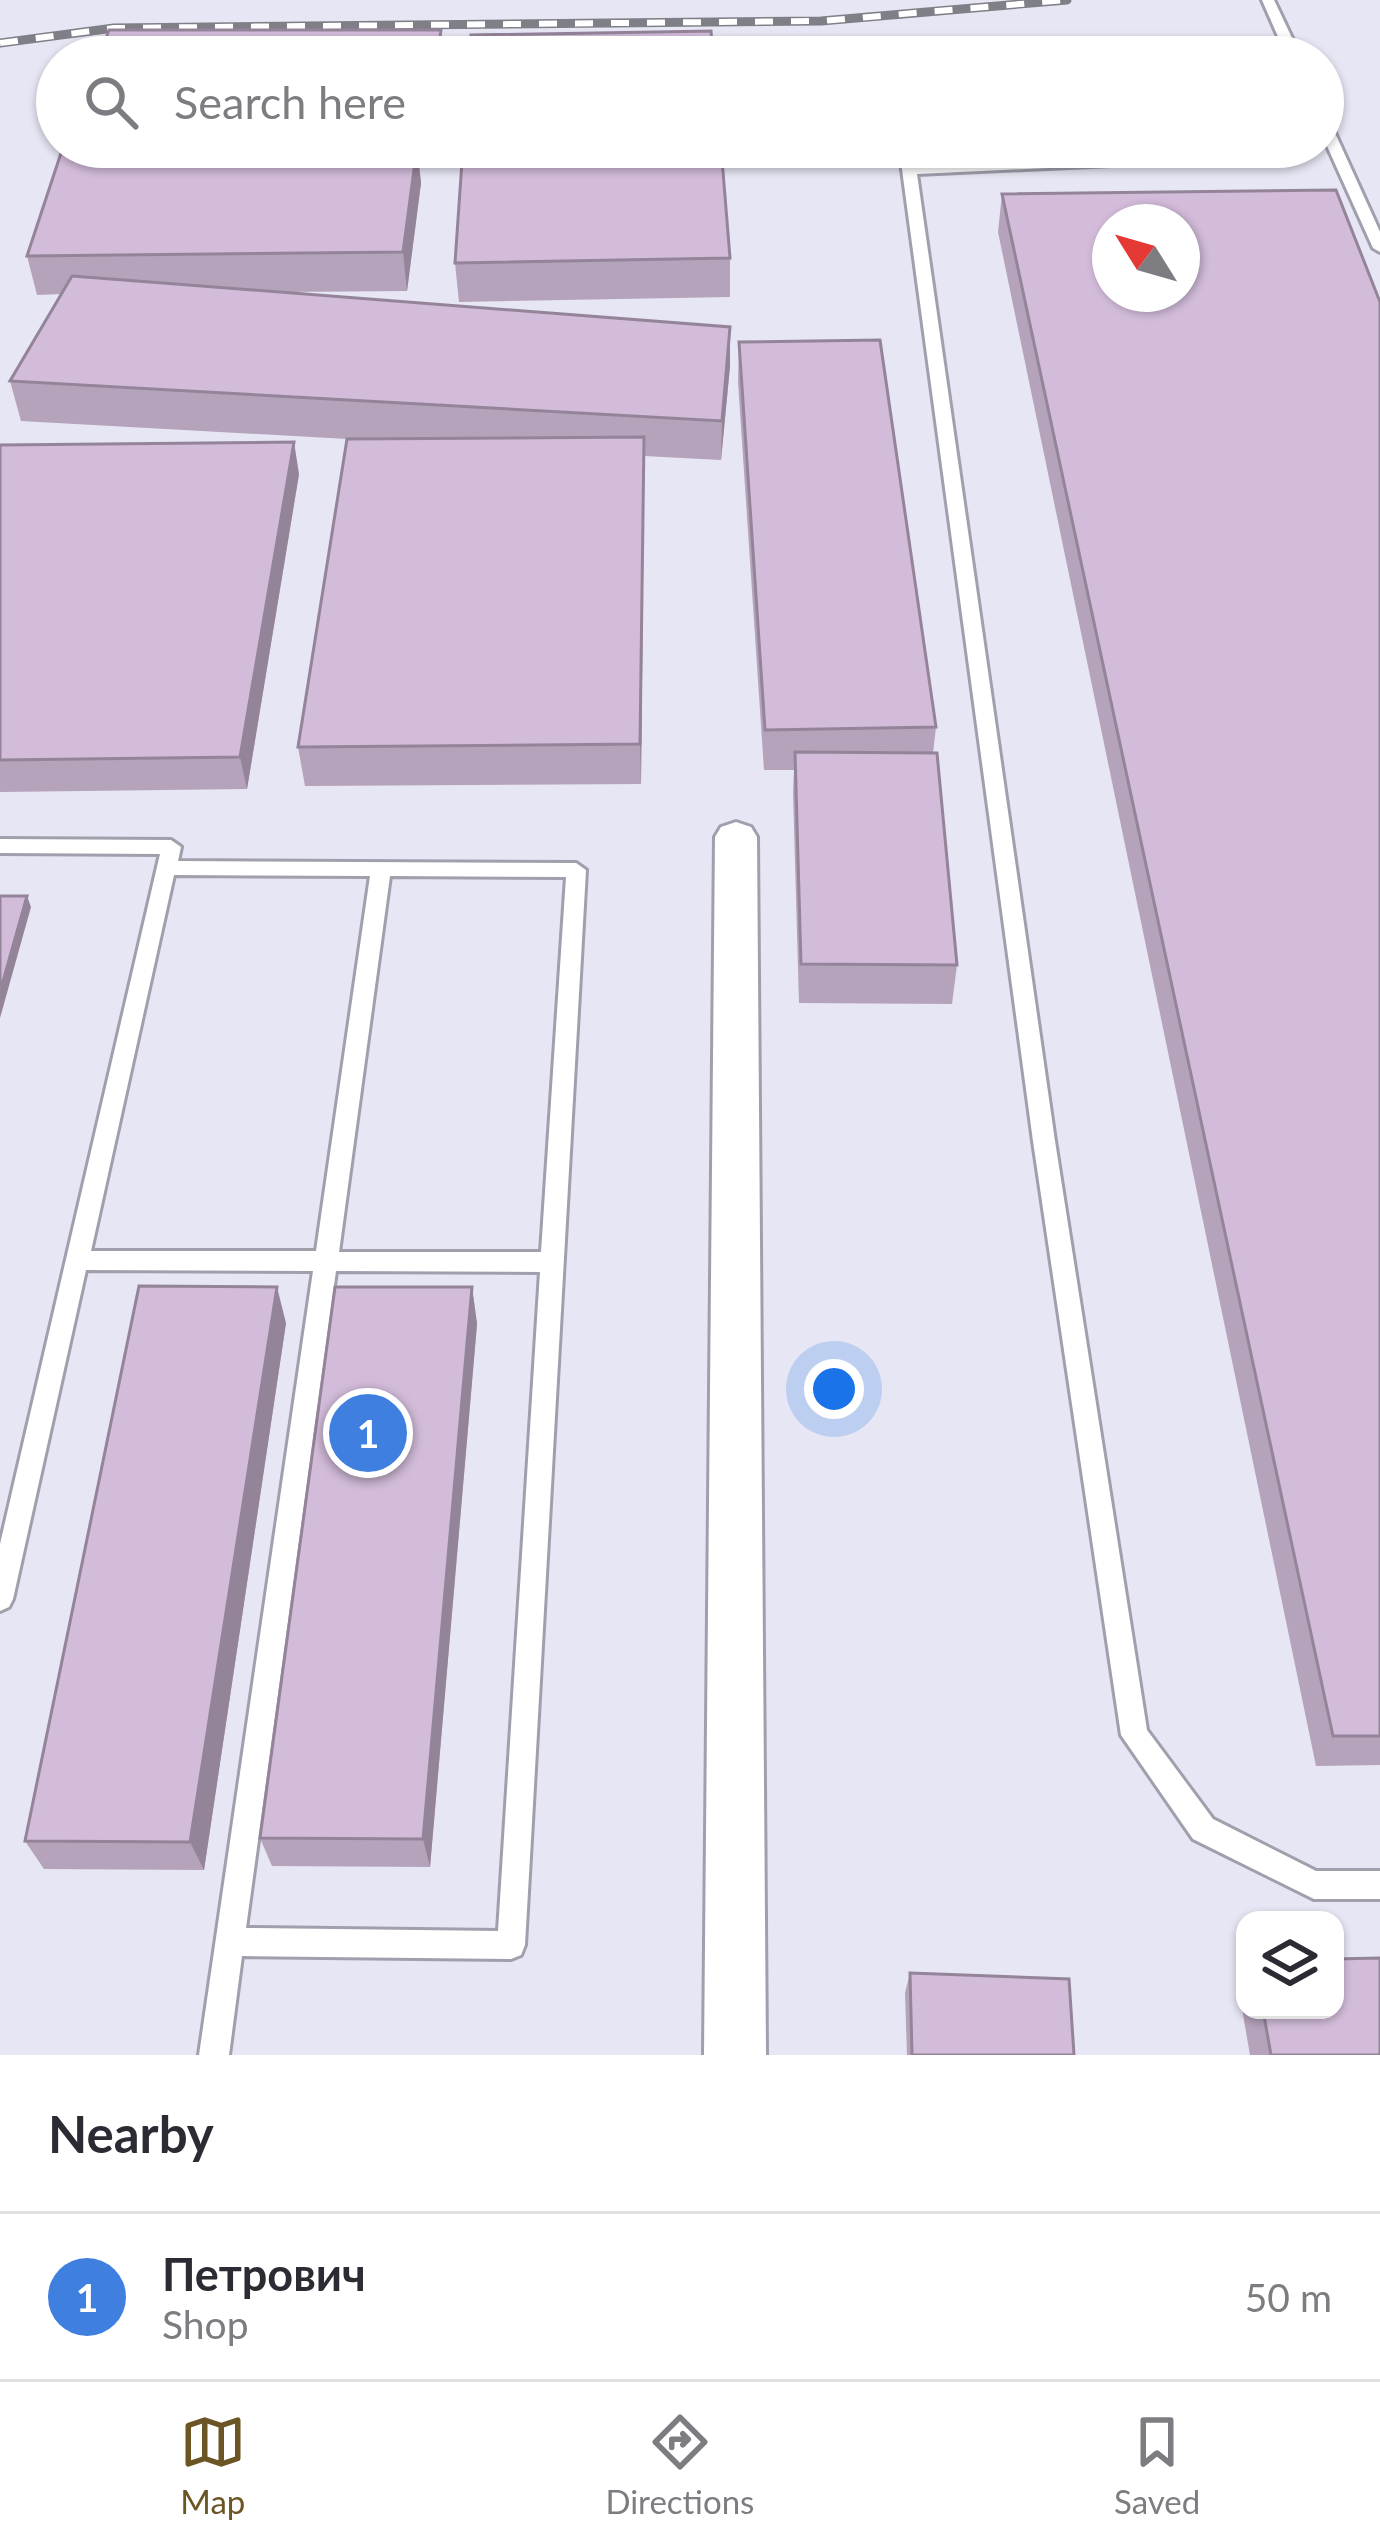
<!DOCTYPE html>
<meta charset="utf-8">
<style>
body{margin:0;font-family:Lato,sans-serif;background:#f7f7f7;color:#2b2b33}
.controls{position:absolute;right:36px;bottom:36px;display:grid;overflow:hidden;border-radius:24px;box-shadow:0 3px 9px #0004}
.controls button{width:108px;height:108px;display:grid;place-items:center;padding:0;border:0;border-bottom:3px solid #e1e1e2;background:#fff;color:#2b2b33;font:60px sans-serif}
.compass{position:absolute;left:1092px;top:204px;width:108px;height:108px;border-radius:50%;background:#fff;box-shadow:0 3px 9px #0004;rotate:307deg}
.you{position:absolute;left:834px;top:1389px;width:42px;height:42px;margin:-30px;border:9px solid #fff;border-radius:50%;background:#1a73e8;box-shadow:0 0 0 18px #1a73e833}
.badge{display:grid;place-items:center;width:78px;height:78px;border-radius:50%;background:#6c5525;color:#fff;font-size:39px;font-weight:700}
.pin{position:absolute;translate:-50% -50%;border:6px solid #fff;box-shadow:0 3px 12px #0006}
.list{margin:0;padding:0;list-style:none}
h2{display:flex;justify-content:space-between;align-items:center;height:156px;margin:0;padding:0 48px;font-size:51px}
h2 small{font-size:39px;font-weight:400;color:#7c7c81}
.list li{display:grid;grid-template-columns:78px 1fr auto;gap:36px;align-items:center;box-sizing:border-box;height:168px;padding:0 48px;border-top:3px solid #e1e1e2}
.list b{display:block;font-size:45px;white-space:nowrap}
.list p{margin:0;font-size:39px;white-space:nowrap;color:#7c7c81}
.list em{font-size:39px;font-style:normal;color:#7c7c81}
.icon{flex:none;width:66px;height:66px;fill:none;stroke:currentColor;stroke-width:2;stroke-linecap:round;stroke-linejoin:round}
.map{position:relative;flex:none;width:1380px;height:2055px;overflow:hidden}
.search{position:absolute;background:#fff;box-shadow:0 3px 9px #0004;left:36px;right:36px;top:36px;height:132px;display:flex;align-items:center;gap:30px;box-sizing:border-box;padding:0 42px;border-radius:66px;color:#7c7c81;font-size:45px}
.sheet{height:324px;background:#fff}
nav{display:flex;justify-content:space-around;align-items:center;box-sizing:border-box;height:168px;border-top:3px solid #e1e1e2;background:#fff;font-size:33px;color:#7c7c81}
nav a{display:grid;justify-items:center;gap:6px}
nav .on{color:#6c5525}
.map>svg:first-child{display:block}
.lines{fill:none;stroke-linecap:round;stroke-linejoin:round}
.lane-casing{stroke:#a0a0ad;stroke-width:6}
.street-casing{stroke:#a0a0ad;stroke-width:6}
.lane{fill:#fff;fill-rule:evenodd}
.street{fill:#fff;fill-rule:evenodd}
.rail-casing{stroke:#7f7f87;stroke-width:9}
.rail{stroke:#fff;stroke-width:6;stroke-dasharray:18;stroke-linecap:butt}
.wall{fill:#b5a2bb}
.shaded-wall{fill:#948499}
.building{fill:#d3bcda;stroke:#948499;stroke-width:3;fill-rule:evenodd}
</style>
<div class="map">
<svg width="1380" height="2055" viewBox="0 0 1380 2055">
<rect width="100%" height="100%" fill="#e6e6f4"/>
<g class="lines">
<defs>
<g id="lane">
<path d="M1262 0H1274L1301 57H1287Z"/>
<path d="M1323 118 1330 122 1380 232V252L1373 248 1323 137Z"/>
<path d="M899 147H913L916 166 1230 151 1228 147H1242L1246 155 1239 159 917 174 1055 1141 1147 1730 1213 1819 1316 1871H1380V1899H1314L1193 1839 1121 1735 1033 1141Z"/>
<path d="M0 839 171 840 181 847 178 861 576 863 586 870 525 1945 521 1955 511 1959 242 1956 229 2055H199L313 1271 86 1270 13 1599 9 1607 0 1611V1544L160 854 0 853ZM174 875 370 876 316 1251H91ZM390 876 566 877 541 1252H339ZM336 1271 540 1272 498 1931 246 1928Z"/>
</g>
<path id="street" d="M736 822 751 827 757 837 766 2055H704L715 837 721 827Z"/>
</defs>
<!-- lane casing -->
<use href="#lane" class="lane-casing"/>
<!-- street casing -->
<use href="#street" class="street-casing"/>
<!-- lane -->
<use href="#lane" class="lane"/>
<!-- street -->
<use href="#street" class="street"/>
<defs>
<path id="rail" d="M0 43 114 28 821 21 1067 0"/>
</defs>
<!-- rail casing -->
<use href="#rail" class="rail-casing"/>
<!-- rail -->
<use href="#rail" class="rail"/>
</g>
<!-- wall -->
<g class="wall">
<path d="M63 147H433L430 165H419L421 183 407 291 285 292 730 366 721 460 644 456 641 784 305 786 298 747 347 439 21 421 10 381 62 294 37 295 27 256Z"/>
<path d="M1002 194 1380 302V1765L1316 1766 998 232Z"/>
<path d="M730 258V297L459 302 455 263Z"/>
<path d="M739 342 936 727 933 753 957 965 952 1004 799 1003 793 792 794 770H764L738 382Z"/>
<path d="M0 445 299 474 247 789 0 792Z"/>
<path d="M472 1287 477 1324 430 1867 272 1866 260 1838Z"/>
<path d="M286 1323 204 1870 44 1869 25 1841Z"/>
<path d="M910 1973 1074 2055H907L905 1993Z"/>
<path d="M1245 1976V2010H1335L1380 2055H1250L1238 1986Z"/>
</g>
<!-- shaded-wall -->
<g class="shaded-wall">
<path d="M441 30 443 57H437Z"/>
<path d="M417 147 421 183 407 291 403 252Z"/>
<path d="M730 327V366L721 460 722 421Z"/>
<path d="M644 437V477L641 784 640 744Z"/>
<path d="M294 442 299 474 247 789 240 757Z"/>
<path d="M27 896 31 907 0 1018V992Z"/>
<path d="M277 1287 286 1323 204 1870 190 1842Z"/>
<path d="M472 1287 477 1324 430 1867 423 1839Z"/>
</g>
<!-- building -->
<g class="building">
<path d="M109 30H441L437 57H99Z"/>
<path d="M711 31 713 57H469L471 35Z"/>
<path d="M63 147H417L403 252 27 256Z"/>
<path d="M463 147H721L730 258 455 263Z"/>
<path d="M1336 190 1380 302V1736H1333L1002 194ZM1110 222H1182V294H1110Z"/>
<path d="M72 276 730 327 722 421 10 381Z"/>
<path d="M880 340 936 727 765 730 739 342Z"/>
<path d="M644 437 640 744 298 747 347 439Z"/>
<path d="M294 442 240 757 0 760V445Z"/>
<path d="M795 752 937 753 957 965 801 964Z"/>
<path d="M0 896H27L0 992Z"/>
<path d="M139 1286 277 1287 190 1842 25 1841Z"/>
<path d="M335 1287H472L423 1839 260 1838Z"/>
<path d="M1380 1958V2055H1271L1263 2010H1335V1959Z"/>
<path d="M910 1973 1069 1979 1074 2055H912Z"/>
</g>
</svg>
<div class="controls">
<button><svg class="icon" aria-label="layers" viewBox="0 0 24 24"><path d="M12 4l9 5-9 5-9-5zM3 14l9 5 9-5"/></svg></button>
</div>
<svg class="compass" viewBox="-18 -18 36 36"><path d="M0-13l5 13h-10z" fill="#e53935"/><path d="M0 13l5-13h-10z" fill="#7c7c81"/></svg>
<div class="you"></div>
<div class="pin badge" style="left:368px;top:1433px;background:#3f7fe0">1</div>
<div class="search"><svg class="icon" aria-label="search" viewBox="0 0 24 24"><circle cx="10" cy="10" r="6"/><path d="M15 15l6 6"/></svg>Search here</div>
</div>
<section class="sheet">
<h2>Nearby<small></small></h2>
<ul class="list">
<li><span class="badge" style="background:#3f7fe0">1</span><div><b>Петрович</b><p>Shop</p></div><em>50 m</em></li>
</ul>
</section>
<nav>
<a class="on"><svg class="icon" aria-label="map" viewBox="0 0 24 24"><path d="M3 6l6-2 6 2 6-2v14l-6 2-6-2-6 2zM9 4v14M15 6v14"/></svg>Map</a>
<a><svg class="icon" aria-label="directions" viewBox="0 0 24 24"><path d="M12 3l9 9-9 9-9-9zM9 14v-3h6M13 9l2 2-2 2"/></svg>Directions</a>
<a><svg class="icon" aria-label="saved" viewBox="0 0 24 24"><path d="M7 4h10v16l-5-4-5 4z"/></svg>Saved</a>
</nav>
